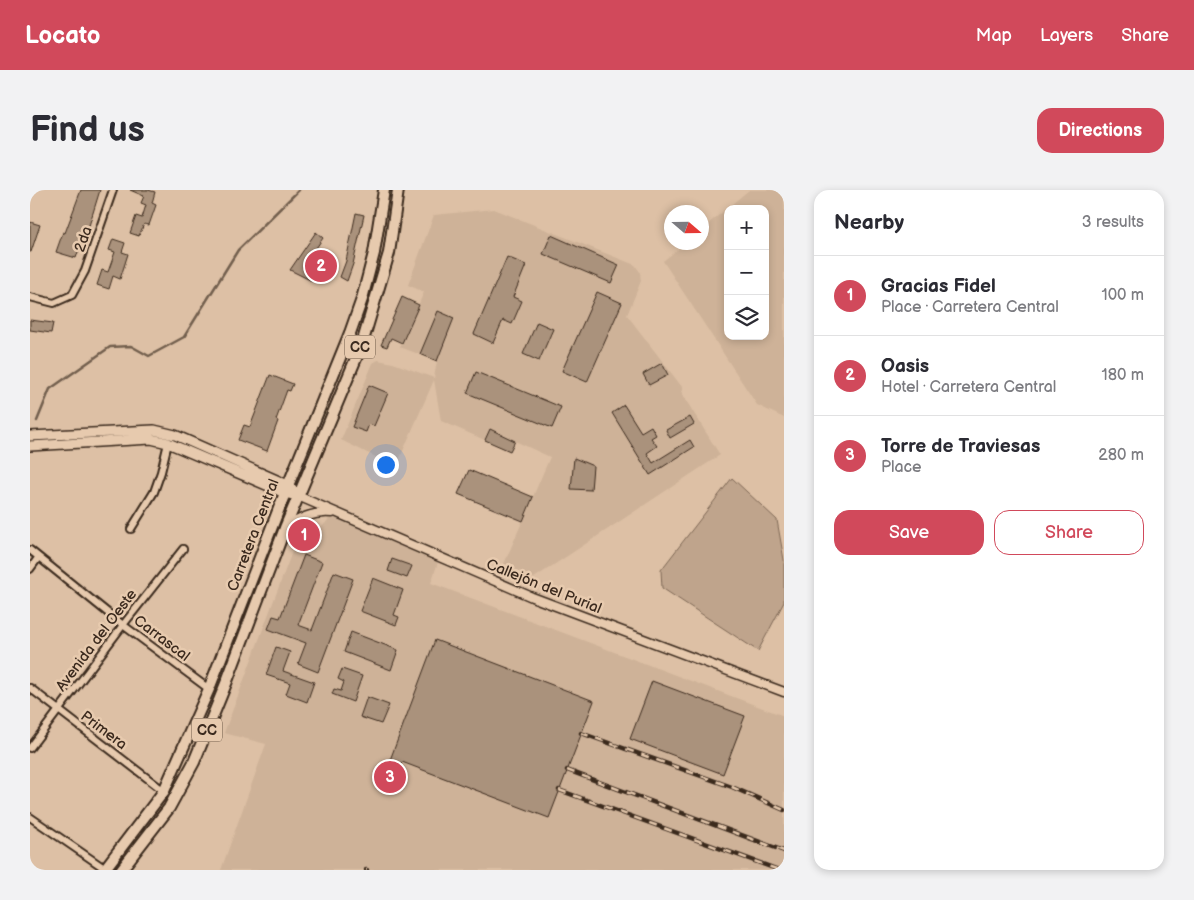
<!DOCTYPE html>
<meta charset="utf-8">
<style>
body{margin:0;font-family:"Balsamiq Sans",sans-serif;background:#f2f2f3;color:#2b2b33}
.controls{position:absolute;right:15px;top:15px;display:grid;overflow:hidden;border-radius:10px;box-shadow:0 2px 8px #0003}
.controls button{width:45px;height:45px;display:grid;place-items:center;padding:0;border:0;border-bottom:1px solid #e1e1e2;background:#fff;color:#2b2b33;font:25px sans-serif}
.compass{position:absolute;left:634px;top:15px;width:45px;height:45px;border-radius:50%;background:#fff;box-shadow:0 2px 8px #0003;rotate:110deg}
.you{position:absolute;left:355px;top:274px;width:18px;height:18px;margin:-12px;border:4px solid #fff;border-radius:50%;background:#1a73e8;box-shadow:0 0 0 8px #1a73e833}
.badge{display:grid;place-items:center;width:32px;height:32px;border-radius:50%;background:#d1495b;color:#fff;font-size:16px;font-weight:700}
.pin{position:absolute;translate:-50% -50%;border:2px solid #fff;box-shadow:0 1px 5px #0006}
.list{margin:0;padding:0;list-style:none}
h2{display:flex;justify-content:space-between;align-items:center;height:65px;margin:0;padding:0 20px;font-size:21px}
h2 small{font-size:16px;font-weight:400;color:#7c7c81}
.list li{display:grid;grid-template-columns:32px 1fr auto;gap:15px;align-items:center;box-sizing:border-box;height:80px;padding:0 20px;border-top:1px solid #e1e1e2}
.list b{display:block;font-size:19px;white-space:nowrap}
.list p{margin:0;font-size:16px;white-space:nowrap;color:#7c7c81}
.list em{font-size:16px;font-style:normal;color:#7c7c81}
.actions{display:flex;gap:10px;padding:15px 20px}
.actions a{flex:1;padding:11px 0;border:1px solid #d1495b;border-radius:15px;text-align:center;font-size:18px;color:#d1495b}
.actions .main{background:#d1495b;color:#fff}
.icon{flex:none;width:28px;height:28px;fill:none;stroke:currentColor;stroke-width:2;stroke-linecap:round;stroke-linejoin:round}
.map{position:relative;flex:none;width:754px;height:680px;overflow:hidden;border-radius:15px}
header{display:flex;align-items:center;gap:30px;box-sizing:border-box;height:70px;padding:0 25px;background:#d1495b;color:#fff}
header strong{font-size:24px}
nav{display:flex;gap:28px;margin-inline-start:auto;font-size:18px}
.intro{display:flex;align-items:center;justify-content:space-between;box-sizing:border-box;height:120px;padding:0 30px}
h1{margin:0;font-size:35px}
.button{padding:12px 22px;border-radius:15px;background:#d1495b;color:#fff;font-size:18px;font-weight:700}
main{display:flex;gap:30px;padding:0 30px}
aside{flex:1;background:#fff;border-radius:15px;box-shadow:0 2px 8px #0003}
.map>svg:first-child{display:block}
.built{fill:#ceb298;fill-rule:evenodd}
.green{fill:#bfa48c;stroke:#7d6755}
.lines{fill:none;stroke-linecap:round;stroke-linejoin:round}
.stream{stroke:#725e4d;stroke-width:2.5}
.building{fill:#aa927b;stroke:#3b2a1e}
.minor-casing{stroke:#3b2a1e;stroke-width:10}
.tertiary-casing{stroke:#3b2a1e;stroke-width:11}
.secondary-casing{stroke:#3b2a1e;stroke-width:12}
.primary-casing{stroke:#3b2a1e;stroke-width:14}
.minor{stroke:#e7caae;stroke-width:6}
.tertiary{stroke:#e7caae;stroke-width:8}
.secondary{stroke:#e7caae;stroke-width:9}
.primary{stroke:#e7caae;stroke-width:10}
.rail-casing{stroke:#3b2a1e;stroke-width:4.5}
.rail{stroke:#e7caae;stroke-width:2.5;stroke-dasharray:8;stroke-linecap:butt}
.labels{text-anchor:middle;stroke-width:5;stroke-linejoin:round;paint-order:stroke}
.shield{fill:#e7caae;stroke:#6f5a49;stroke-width:1}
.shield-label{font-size:14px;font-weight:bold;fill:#3b2a1e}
.street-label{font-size:15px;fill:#3b2a1e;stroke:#e7caae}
</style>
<header>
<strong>Locato</strong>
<nav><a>Map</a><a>Layers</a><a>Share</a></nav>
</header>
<div class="intro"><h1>Find us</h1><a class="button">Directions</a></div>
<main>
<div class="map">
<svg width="754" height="680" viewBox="0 0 754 680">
<rect width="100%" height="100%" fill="#ddc0a5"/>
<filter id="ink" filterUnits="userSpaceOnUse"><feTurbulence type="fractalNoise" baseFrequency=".02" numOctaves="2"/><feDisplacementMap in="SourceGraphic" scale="10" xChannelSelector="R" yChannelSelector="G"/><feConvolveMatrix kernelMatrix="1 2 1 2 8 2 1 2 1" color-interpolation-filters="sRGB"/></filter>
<g filter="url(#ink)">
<!-- built -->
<g class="built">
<path d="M719 0H754V228L727 215 633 71 656 53 672 52V39ZM698 19H735V146H698Z"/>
<path d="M464 19 605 75 610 82 611 91 597 125 652 197V204L690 265 504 388 474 374 520 267 485 251 480 261 411 231 404 190 366 277 311 250 343 173 348 170 363 173 404 188 407 171 370 157 394 102 378 95 404 25Z"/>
<path d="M307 328 408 372 401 393 754 526V680H191L236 554 194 543 266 351 291 338 299 329Z"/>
</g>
<!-- green -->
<path class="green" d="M702 288 747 330 754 370V412L728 461 632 398 631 380Z"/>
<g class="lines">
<!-- stream -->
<path class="stream" d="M7 231 20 199 80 157 101 156 119 166 154 147 208 60 269 0"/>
</g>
<!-- building -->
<g class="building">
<path d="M51 0H70L58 39H56L46 68 26 62 33 42 35 43Z"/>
<path d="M100 0H118L125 2 122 13 126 15 119 35 114 34 109 46 100 43 106 26 112 28 116 15 111 13 114 6Z"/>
<path d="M326 23 334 25 323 74 317 91 310 87 316 71Z"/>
<path d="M0 32 10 35 1 62H0Z"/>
<path d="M286 42 293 48 273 77 288 84 284 92 260 80Z"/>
<path d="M521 45 589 75 581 93 513 64Z"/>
<path d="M83 49 95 53 92 62 98 64 90 89 83 86 79 99 67 95 72 80 78 82 85 62 79 60Z"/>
<path d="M477 67 496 75 483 107 492 111 482 134 473 130 463 153 444 144Z"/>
<path d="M567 102 592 113 557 192 532 181Z"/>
<path d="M372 107 389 115 372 153 361 148 357 157 351 155Z"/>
<path d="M408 121 424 128 407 171 390 164Z"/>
<path d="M0 130 23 133 21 143 0 140Z"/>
<path d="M507 132 523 139 509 171 493 164Z"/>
<path d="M632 173 638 185 619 195 613 184Z"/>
<path d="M446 182 531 217 522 238 437 203Z"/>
<path d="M240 185 263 194 260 201 257 200 246 230 248 231 237 261 208 250 214 235 220 237Z"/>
<path d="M339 195 358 203 344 236 339 234 336 242 322 237Z"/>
<path d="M594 215 611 242 621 236 626 245 621 248 627 256 617 263 623 273 660 250 664 257 620 285 582 223Z"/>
<path d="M660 227 664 234 640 248 636 240Z"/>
<path d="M460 239 485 251 480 261 455 250Z"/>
<path d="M544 268 563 276 561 300 541 299Z"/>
<path d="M439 280 503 307 493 331 428 304Z"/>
<path d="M274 365 292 372 268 435 282 440 304 382 323 389 288 482 268 474 276 453 238 439 243 426 250 428Z"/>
<path d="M362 369 382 376 377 388 358 381Z"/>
<path d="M343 388 373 400 364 425 369 427 366 435 330 421Z"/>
<path d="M321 442 368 460 361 480 314 462Z"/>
<path d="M405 450 564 511 519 628 372 572 361 598 351 594Z"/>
<path d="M246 457 260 462 253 481 284 492 277 512 256 504 260 493 236 485Z"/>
<path d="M312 479 332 486 323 512 302 504 304 499 311 501 314 492 308 489Z"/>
<path d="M622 491 715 526 693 584 600 549Z"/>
<path d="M337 507 359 515 351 534 330 527Z"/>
</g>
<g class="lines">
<defs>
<g id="minor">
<path d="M0 107 24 113 42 105 55 81 83 0"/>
<path d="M101 339 124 302 131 282 138 253"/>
<path d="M0 360 93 435 179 499"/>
<path d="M0 379 8 368"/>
<path d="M0 498 134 601"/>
<path d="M0 558 93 435 153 359"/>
<path d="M0 627 77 680"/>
</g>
<g id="tertiary">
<path d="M268 306 502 407 754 502"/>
<path d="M255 338C269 328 284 321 302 323"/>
</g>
<path id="secondary" d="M0 246 124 240 145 245 258 295 268 306 255 303 138 253 121 249 0 256"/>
<g id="primary">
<path d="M74 680 134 601 179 499 255 303 320 143 332 109 344 63 354 0"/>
<path d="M91 680 139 618 164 572 197 491 255 338 332 154 359 63 368 0"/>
</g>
</defs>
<!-- minor casing -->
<use href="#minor" class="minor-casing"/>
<!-- tertiary casing -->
<use href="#tertiary" class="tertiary-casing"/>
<!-- secondary casing -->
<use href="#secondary" class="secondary-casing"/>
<!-- primary casing -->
<use href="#primary" class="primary-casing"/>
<!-- minor -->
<use href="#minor" class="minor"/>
<!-- tertiary -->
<use href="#tertiary" class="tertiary"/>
<!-- secondary -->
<use href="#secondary" class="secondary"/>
<!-- primary -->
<use href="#primary" class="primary"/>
<defs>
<g id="rail">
<path d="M551 543 702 597 754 620"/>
<path d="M537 580 754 661"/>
<path d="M529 600 749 680"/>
<path d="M336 680H337"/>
</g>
</defs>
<!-- rail casing -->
<use href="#rail" class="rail-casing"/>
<!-- rail -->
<use href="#rail" class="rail"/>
</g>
</g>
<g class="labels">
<!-- shield labels -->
<g class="shield">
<rect x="315" y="145.5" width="30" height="23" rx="4"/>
<rect x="162" y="528.5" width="30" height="23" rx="4"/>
</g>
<g class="shield-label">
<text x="330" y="162">CC</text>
<text x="177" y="545">CC</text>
</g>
<!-- street labels -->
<g class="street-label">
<text transform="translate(53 49) rotate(-71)" y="5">2da</text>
<text transform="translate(223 345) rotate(-69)" y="5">Carretera Central</text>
<text transform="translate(514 396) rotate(22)" y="5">Callejón del Purial</text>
<text transform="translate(132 448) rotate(37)" y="5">Carrascal</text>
<text transform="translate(66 450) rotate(-53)" y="5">Avenida del Oeste</text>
<text transform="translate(74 540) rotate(37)" y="5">Primera</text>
</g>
</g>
</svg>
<div class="controls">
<button>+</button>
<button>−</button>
<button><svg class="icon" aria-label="layers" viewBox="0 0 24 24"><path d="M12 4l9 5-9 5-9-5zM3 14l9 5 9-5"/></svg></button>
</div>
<svg class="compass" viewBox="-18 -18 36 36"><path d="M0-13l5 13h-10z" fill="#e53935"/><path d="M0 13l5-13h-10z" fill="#7c7c81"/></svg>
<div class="you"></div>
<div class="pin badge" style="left:274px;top:345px">1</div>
<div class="pin badge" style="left:291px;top:76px">2</div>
<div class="pin badge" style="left:360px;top:587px">3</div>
</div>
<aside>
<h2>Nearby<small>3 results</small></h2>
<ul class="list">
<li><span class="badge">1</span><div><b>Gracias Fidel</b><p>Place · Carretera Central</p></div><em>100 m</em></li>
<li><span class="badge">2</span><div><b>Oasis</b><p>Hotel · Carretera Central</p></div><em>180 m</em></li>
<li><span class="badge">3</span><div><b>Torre de Traviesas</b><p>Place</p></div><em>280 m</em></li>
</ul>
<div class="actions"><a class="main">Save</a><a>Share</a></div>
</aside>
</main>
